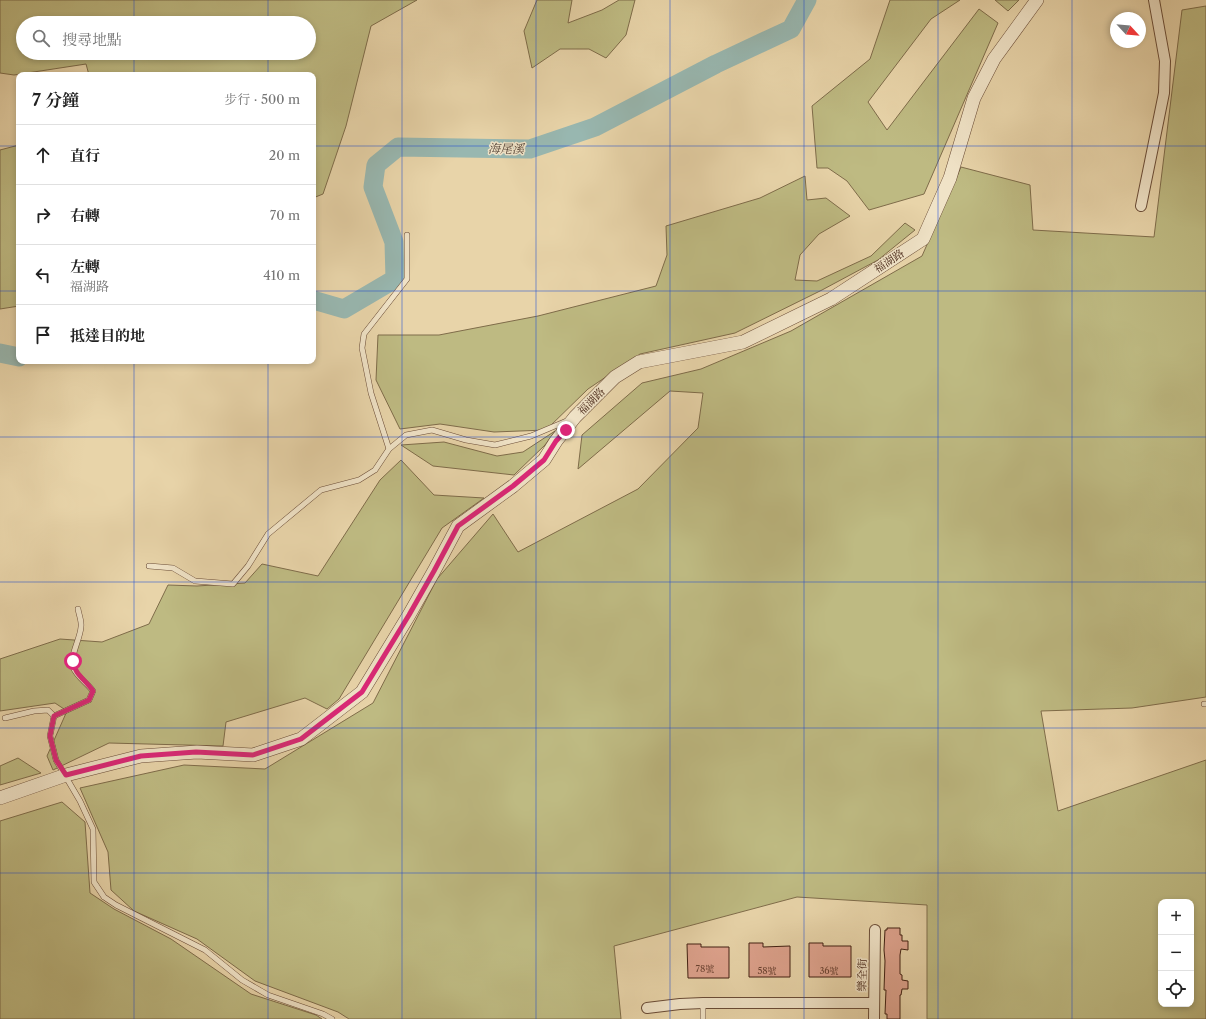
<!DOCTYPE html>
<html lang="zh-TW">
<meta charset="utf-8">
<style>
body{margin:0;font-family:"Libre Caslon Text","Noto Serif TC",serif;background:#f6f6f6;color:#222}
.controls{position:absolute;right:12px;bottom:12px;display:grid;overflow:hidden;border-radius:8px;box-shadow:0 2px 6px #0003}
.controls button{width:36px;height:36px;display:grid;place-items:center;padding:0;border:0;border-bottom:1px solid #e0e0e0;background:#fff;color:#222;font:20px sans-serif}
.compass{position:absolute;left:1110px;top:12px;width:36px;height:36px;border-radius:50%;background:#fff;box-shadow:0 2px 6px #0003;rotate:116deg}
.stop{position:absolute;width:12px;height:12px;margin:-9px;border:3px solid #db2777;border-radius:50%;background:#fff}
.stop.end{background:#db2777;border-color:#fff;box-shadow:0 1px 4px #0008}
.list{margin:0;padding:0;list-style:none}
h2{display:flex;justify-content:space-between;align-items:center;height:52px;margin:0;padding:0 16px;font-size:17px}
h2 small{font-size:13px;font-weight:400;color:#767676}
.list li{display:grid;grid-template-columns:26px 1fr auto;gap:12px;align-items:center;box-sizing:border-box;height:60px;padding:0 16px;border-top:1px solid #e0e0e0}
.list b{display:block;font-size:15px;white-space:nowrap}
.list p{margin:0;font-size:13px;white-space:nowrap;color:#767676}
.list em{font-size:13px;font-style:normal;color:#767676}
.icon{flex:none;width:22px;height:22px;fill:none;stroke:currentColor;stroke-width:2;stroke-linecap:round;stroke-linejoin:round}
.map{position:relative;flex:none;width:1206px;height:1019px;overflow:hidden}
.search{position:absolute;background:#fff;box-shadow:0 2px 6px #0003;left:16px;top:16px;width:300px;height:44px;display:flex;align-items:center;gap:10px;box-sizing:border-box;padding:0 14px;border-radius:22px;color:#767676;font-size:15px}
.panel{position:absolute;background:#fff;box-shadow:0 2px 6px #0003;left:16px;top:72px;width:300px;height:292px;border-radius:8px}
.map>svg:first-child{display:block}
.green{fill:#beba82;stroke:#7f6c4a;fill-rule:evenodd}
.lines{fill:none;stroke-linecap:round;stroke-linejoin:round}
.river{stroke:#98b7b0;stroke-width:19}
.building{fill:#dea28d;stroke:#401f11}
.service-casing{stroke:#6a4c37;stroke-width:6}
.minor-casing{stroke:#6a4c37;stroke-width:12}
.tertiary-casing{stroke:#6a4c37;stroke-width:14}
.service{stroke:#f0e3c7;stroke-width:5}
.minor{stroke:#f0e3c7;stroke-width:10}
.tertiary{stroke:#f0e3c7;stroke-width:13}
.route{stroke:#db2777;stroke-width:5}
.grid{fill:none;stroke:#1d4ed8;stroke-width:1;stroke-opacity:0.55}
.labels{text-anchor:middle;stroke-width:3;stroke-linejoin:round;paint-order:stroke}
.number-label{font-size:9px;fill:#684030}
.street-label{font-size:11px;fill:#401f11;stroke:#f0e3c7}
.water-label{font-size:12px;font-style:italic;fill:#564539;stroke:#f0e3c7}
</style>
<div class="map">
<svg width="1206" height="1019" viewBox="0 0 1206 1019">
<rect width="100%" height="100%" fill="#e8d4a9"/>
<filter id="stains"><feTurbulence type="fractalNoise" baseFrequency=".005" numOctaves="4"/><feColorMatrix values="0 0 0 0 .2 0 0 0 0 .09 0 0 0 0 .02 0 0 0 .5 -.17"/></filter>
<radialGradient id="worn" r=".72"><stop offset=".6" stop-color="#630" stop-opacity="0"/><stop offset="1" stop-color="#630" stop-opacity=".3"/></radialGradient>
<!-- green -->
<g class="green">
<path d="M0 0H417L371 26 346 126 323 194 313 198V75H89L86 64 14 75 0 73ZM23 23H309V53H23Z"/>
<path d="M537 0H572L568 23 602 10 619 0H635L626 35 606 58 589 49H560L532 68 524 31Z"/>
<path d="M890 0H960L931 19 868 102 887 130 979 9 998 23 924 194 869 210 847 181 828 168H817L812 106 870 59Z"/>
<path d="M995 0H1019L1008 11Z"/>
<path d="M1206 6V697L1132 708 1041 711 1058 811 1206 760V1019H927V905L797 897 614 946 621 1019H349L338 1012 255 981 197 939 134 911 111 890 108 852 80 788 184 765 265 769 373 703 437 579 493 514 518 552 638 489 698 428 703 393 670 391 578 469 582 435 642 383 701 369 791 331 922 256 961 167 1030 185 1033 230 1154 237 1182 10ZM1161 902H1191V1004H1161Z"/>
<path d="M19 145V306L0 309V150Z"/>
<path d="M805 176 807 200 826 198 850 216 819 234 800 255 795 280 817 281 871 256 905 223 915 230 878 260 822 290 735 333 640 354 588 389 546 430 494 432 440 424 400 429 376 380 378 335H439L538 316 656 286 667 255 666 226 760 198Z"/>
<path d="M555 431 545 445 514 475 433 466 401 445 444 442 497 456 523 452Z"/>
<path d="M401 460 434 495 484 498 442 528 339 699 327 709 305 698 226 722 223 746 109 743 53 770 47 756 67 711 55 703 0 711V659L60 639 102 642 149 624 168 585 197 586 245 583 262 564 318 576 380 480Z"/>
<path d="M18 758 41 773 0 785V766Z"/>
<path d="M62 802 85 822 90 893 114 909 171 939 251 994 316 1015 322 1019H0V821Z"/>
</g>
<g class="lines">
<!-- river -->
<g class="river">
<path d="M313 300 344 309 395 279 394 242 373 187 376 165 398 147 530 149 595 127 716 64 791 29 807 0"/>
<path d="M0 353 19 357"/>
</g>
</g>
<!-- building -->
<g class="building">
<path d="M887 928H900V935H902V941H908V950L901 949 900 955V974L902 975V980L908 981V989H902L901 995H900V1019H887V1014H885L886 990H884L885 961 884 950 885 930H887Z"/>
<path d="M749 943H763V947L790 946V977H749Z"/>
<path d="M809 943H823V946H851V977H809Z"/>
<path d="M687 944H701V947H729V978H688Z"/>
</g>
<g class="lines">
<defs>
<g id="service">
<path d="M389 449 371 393 362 348 364 334 407 279V235"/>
<path d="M149 566 173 568 195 581 233 584 248 566 268 534 321 490 359 480 375 470 389 449 406 435 432 430 466 440 495 445 531 436 569 420"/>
<path d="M1204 704H1206"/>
<path d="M54 716 89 700 93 691C87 683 76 676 73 667 70 654 80 640 81 627 82 622 79 615 78 609"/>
<path d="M5 718 34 711 48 710 54 716 50 736 56 760 80 801 93 829 94 882 104 897 116 905 205 950 242 980 268 995 323 1014 332 1019"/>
<path d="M703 1003V1019"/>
</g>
<g id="minor">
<path d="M1141 206 1164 93 1165 61 1154 0"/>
<path d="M647 1008 680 1004 703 1003H874"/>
<path d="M874 1019 875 930"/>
</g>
<path id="tertiary" d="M0 798 66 775 141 756 197 752 253 755 301 739 362 692 409 615 434 571 458 526 513 486 544 460 556 441 575 417 615 377 639 362 743 342 831 299 923 239 950 178 974 98 994 59 1037 0"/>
</defs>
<!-- service casing -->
<use href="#service" class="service-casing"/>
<!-- minor casing -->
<use href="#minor" class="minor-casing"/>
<!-- tertiary casing -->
<use href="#tertiary" class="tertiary-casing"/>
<!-- service -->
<use href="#service" class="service"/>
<!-- minor -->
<use href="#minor" class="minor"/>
<!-- tertiary -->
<use href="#tertiary" class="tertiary"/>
</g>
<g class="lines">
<!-- route -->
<path class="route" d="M73 661C74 674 86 680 93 691L89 700 54 716 50 736 56 760 66 775 141 756 196 752 253 755 301 739 362 692 409 615 434 571 458 526 513 486 544 460 556 441 566 430"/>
</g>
<!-- grid -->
<path class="grid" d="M134 0V23M268 0V23M402 0V1019M536 0V1019M670 0V1019M804 0V1019M938 0V1019M1072 0V1019M134 53V75M268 53V75M0 146H19M313 146H1206M0 291H19M313 291H1206M134 361V1019M268 361V1019M0 437H1206M0 582H1206M0 728H1206M0 873H1206"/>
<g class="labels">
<!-- number labels -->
<g class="number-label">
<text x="705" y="972">78號</text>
<text x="767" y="974">58號</text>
<text x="829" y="974">36號</text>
</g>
<!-- street labels -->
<g class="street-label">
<text transform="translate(889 261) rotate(-33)" y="4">福湖路</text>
<text transform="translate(591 401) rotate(-45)" y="4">福湖路</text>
<text transform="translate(862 975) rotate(-89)" y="4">樂全街</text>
</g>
<!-- water labels -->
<g class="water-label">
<text transform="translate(506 149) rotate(1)" y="4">海尾溪</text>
</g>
</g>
<rect width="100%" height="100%" filter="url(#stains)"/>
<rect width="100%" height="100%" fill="url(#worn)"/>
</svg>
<div class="controls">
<button>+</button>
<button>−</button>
<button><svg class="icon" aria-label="locate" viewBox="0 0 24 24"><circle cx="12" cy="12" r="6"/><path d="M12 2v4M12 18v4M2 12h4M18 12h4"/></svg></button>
</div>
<svg class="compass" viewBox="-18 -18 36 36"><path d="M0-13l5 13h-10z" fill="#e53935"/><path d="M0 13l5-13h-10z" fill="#767676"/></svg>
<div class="stop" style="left:73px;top:661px"></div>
<div class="stop end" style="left:566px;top:430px"></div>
<div class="search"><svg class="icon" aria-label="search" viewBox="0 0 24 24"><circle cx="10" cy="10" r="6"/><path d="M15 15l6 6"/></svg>搜尋地點</div>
<section class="panel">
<h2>7 分鐘<small>步行 · 500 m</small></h2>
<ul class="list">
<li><svg class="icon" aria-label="ahead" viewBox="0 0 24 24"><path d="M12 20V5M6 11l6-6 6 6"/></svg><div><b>直行</b></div><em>20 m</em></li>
<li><svg class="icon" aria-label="right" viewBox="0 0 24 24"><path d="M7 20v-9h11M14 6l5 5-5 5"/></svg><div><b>右轉</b></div><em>70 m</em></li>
<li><svg class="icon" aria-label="left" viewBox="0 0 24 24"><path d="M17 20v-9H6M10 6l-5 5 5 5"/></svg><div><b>左轉</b><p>福湖路</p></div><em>410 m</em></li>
<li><svg class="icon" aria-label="arrive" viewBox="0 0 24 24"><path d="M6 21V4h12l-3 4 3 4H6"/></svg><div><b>抵達目的地</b></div></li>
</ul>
</section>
</div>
